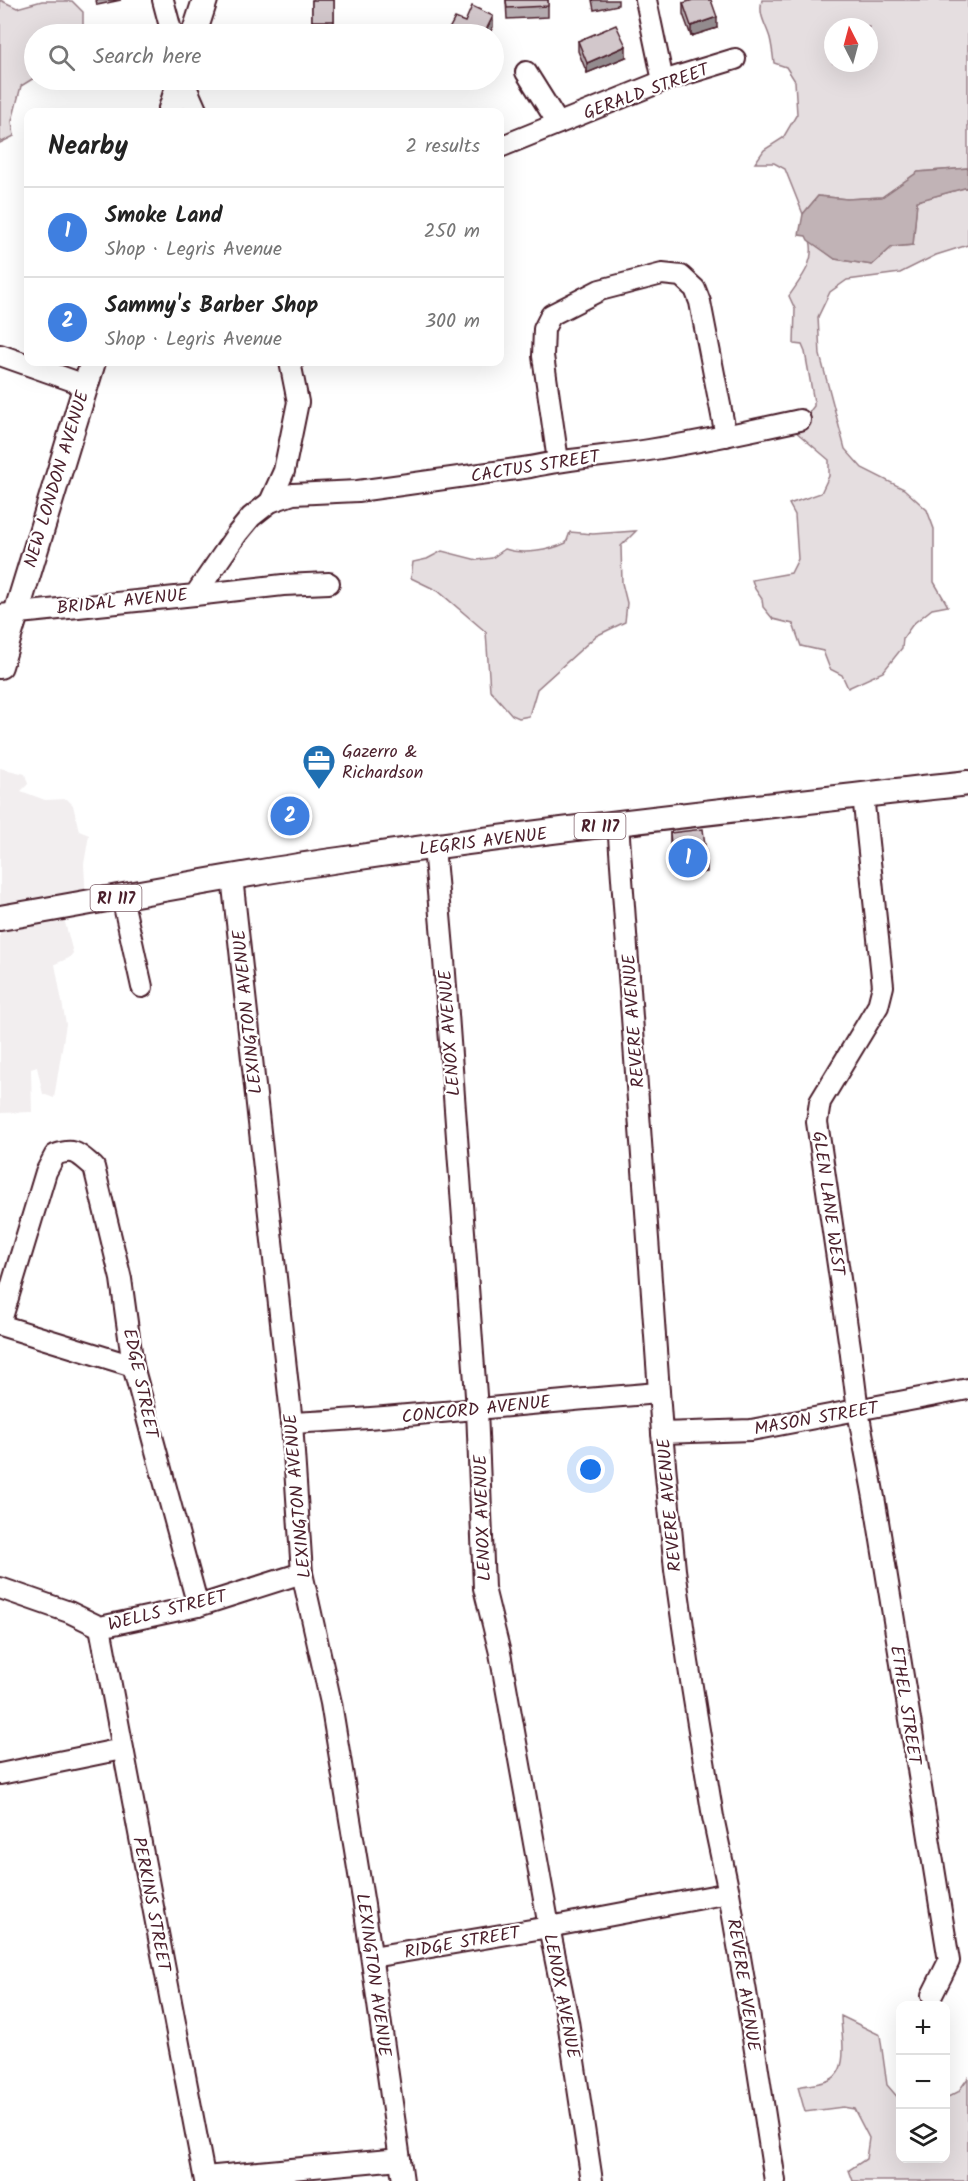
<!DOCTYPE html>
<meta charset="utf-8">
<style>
body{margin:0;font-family:Kalam,sans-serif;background:#f2f2f2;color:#222}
.controls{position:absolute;right:18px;bottom:18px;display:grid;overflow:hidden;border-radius:12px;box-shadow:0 6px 24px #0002}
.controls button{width:54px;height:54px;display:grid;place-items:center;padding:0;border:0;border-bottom:2px solid #e0e0e0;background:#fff;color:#222;font:30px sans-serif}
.compass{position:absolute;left:824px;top:18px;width:54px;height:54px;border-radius:50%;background:#fff;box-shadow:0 6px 24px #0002;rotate:354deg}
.you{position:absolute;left:591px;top:1470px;width:21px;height:21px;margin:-15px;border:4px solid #fff;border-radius:50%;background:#1a73e8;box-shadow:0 0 0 9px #1a73e833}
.badge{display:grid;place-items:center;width:39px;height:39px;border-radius:50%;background:#1f6fb2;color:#fff;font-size:20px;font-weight:700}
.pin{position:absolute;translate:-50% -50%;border:3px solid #fff;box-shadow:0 2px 6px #0006}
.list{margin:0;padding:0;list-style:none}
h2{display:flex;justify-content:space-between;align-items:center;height:78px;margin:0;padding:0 24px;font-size:26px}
h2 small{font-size:20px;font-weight:400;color:#767676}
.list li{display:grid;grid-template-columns:39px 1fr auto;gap:18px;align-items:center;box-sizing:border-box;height:90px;padding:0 24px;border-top:2px solid #e0e0e0}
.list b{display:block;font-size:22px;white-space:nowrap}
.list p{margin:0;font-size:20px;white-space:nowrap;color:#767676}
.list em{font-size:20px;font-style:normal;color:#767676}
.icon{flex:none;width:33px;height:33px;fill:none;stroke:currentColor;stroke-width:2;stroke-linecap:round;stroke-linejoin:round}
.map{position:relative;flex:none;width:968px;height:2181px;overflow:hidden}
.search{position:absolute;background:#fff;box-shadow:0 6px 24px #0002;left:24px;top:24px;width:480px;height:66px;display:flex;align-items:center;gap:15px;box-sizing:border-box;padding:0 21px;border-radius:33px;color:#767676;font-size:22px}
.panel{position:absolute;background:#fff;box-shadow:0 6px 24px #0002;left:24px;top:108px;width:480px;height:258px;border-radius:12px}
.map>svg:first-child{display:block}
.built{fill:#f2eeef}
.green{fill:#e5dee0;stroke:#987e86;stroke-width:1.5;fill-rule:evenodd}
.water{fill:#c1b3b6;stroke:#91787e;stroke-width:1.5}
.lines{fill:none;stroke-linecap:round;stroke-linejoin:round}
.minor-casing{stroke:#4a1f2b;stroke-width:24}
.major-casing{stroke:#4a1f2b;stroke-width:28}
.minor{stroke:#fff;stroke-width:20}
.major{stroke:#fff;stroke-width:24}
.wall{fill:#b5abaf;stroke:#4a1f2b;stroke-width:1.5}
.shaded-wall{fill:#938b8e;stroke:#4a1f2b;stroke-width:1.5}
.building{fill:#d2c7cb;stroke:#4a1f2b;stroke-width:1.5}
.labels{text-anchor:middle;stroke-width:4.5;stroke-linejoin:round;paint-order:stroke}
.shield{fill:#fff;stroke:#80626b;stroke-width:1.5}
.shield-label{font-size:16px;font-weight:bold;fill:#4a1f2b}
.street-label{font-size:18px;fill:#4a1f2b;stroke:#fff}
.poi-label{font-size:18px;fill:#4a1f2b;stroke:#fff;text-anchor:start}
</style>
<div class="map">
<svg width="968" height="2181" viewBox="0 0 968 2181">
<rect width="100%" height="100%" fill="#fff"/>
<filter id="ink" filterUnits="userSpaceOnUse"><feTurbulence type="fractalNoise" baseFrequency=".0167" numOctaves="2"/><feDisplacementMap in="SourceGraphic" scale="12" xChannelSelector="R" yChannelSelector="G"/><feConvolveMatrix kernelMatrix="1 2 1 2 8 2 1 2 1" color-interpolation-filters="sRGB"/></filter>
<g filter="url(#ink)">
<!-- built -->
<path class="built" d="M0 768 25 774 28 784 21 791 45 800 67 799 73 805 79 831 89 835 84 864 86 901 62 911 73 953 69 958 55 964 66 1024 54 1098 43 1094 37 1067 31 1069 32 1112 0 1113Z"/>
<!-- green -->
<g class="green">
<path d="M0 0 17 8 42 1H72L83 12V30L69 34H34V78L21 86 12 121 14 136 0 143Z"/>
<path d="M762 0H968V168L918 172 882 197 847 199 818 196 803 214 785 169 774 163H755L764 150 783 138 797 114 795 81 786 67 774 63C773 55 772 46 770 38 766 24 758 16 762 0ZM833 27H869V63H833Z"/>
<path d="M968 187V245L936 255 900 273 847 280 830 292 818 317 820 355 845 449 862 468 904 489 927 510 934 529V582L948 606 932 609 913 624 903 638 902 648 883 672 848 688 842 675 830 669 823 651 801 646 793 624 773 619 763 607 762 599 755 589 752 580 791 573 798 559 795 515 789 504 821 493 829 476V460L795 431 814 406V402L805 352 802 345 794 344 795 309 789 296C801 278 816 262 810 240L835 259 872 265 892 247 913 245 917 201Z"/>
<path d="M636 531 621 546 622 583 627 603 625 622 596 636 537 689 529 716 519 718 512 715 490 690 486 632 438 591 411 578 413 562 427 559 442 551 477 560 492 558 505 549C523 555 549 551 566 543L570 532 593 534Z"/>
<path d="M841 2016 880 2035 887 2085 900 2100V2158H946V2098L958 2092 968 2078V2181H853L849 2170 866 2159 869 2138 854 2109 843 2107 805 2112 798 2087C807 2085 818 2084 827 2081 851 2073 841 2036 841 2016Z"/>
</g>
<!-- water -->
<path class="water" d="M968 168V187L917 201 913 245 892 247 872 265 835 259 808 240 806 236 799 235 803 214 818 196 847 199 882 197 918 172Z"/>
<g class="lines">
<defs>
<g id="minor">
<path d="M163 0 172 34"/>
<path d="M646 0 663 81"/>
<path d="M526 72 558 123"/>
<path d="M183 80 197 112"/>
<path d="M500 147 663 81 735 59"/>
<path d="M0 355 85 385"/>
<path d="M558 461 543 356 544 329 551 315 600 290 662 274 681 276 695 289 700 302 726 436"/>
<path d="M270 502 293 494 358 491 530 467C570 458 610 456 649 450 700 442 750 431 800 420"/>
<path d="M195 595 283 585 329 583"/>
<path d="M0 615 195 595 237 534 251 517 270 502 284 471 298 402 290 362"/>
<path d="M863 795 883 986 878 1006 820 1102 817 1122 850 1347 858 1411 875 1503 949 1961 932 1995"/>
<path d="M618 823 662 1433 675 1570 688 1662 713 1817 729 1893 746 1992 775 2181"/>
<path d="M434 847 444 960 477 1409 484 1588 500 1653 549 1927 568 2021 592 2181"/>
<path d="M232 877 292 1423 302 1573 331 1703 364 1905 403 2181"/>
<path d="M122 897 142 987"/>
<path d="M0 1324 46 1172 55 1155C76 1147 79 1155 94 1167L121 1279 133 1366 198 1606"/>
<path d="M0 1325 133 1366"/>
<path d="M292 1423C415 1417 537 1402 659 1393"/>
<path d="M662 1433 751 1430 968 1389"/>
<path d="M0 1588 69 1612 100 1627 198 1606 302 1573"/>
<path d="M100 1627 205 2181"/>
<path d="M0 1774 122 1749"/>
<path d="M372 1957 549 1927 729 1893"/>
<path d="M205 2177 400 2159"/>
</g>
<g id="major">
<path d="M194 34 205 0"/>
<path d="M170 112 180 80"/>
<path d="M0 666 93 362"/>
<path d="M0 918C113 899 225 876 339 860 548 829 758 807 968 783"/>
</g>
</defs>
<!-- minor casing -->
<use href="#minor" class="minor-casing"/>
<!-- major casing -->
<use href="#major" class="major-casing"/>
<!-- minor -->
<use href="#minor" class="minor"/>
<!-- major -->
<use href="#major" class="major"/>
</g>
<!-- wall -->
<g class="wall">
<path d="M96 0H121L97 5Z"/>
<rect x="312" y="0" width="22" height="31"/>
<path d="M506 0H548V17L507 19Z"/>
<path d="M592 0H618V5L594 10Z"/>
<path d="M683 3 717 28 691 36 683 14Z"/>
<path d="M578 41 626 57 587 73 578 51Z"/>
<path d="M670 833 707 862V872L673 876 670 844Z"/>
</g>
<!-- shaded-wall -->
<g class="shaded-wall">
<path d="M493 16V27L489 34H484Z"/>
<path d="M717 17V28L691 36V26Z"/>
<path d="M626 46V57L587 73V63Z"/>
</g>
<!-- building -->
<g class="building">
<rect x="312" y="0" width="22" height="21"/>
<path d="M506 0H548V6L507 8Z"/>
<path d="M693 0H711L717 17 691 26 683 3Z"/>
<path d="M472 6 493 16 484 34H455L448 31 455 18 465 22Z"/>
<path d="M616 25 626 46 587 63 578 41Z"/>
<path d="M703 829 707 862 673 866 670 833Z"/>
</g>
</g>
<!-- icons -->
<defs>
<symbol id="office-pin" viewBox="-11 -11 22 30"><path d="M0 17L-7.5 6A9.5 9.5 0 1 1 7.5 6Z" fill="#1f6fb2" stroke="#fff"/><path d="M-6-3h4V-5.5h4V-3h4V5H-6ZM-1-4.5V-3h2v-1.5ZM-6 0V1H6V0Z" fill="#fff"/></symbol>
</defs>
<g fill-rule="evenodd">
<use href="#office-pin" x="300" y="742" width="38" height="52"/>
</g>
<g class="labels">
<!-- shield labels -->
<g class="shield">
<rect x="574.5" y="813" width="51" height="26" rx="4.5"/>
<rect x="90.5" y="885" width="51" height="26" rx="4.5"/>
</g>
<g class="shield-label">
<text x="600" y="832">RI 117</text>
<text x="116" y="904">RI 117</text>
</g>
<!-- street labels -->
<g class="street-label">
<text transform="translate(646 91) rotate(-20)" y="6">GERALD STREET</text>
<text transform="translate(535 466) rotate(-9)" y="6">CACTUS STREET</text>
<text transform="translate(56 479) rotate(-73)" y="6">NEW LONDON AVENUE</text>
<text transform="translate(122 601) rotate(-6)" y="6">BRIDAL AVENUE</text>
<text transform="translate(483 841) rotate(-7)" y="6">LEGRIS AVENUE</text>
<text transform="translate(247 1012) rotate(-96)" y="6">LEXINGTON AVENUE</text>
<text transform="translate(633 1021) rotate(-94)" y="6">REVERE AVENUE</text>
<text transform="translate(449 1033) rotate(-94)" y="6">LENOX AVENUE</text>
<text transform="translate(829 1203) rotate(82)" y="6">GLEN LANE WEST</text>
<text transform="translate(141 1383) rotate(78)" y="6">EDGE STREET</text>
<text transform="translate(476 1409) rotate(-6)" y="6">CONCORD AVENUE</text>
<text transform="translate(816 1418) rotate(-10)" y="6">MASON STREET</text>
<text transform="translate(297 1496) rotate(-95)" y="6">LEXINGTON AVENUE</text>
<text transform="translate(669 1505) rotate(-95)" y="6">REVERE AVENUE</text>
<text transform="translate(482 1518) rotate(-92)" y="6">LENOX AVENUE</text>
<text transform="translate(167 1610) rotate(-14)" y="6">WELLS STREET</text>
<text transform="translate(906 1705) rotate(81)" y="6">ETHEL STREET</text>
<text transform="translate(152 1904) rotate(79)" y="6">PERKINS STREET</text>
<text transform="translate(462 1942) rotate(-10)" y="6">RIDGE STREET</text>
<text transform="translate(374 1975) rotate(82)" y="6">LEXINGTON AVENUE</text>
<text transform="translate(744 1985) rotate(81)" y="6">REVERE AVENUE</text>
<text transform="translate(562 1996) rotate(79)" y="6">LENOX AVENUE</text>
</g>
<!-- poi labels -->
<g class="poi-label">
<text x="342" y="757">Gazerro &amp;<tspan x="342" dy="21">Richardson</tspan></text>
</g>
</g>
</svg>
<div class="controls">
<button>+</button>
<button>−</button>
<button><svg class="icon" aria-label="layers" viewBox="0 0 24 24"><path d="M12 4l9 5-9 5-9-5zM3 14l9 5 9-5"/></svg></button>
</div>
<svg class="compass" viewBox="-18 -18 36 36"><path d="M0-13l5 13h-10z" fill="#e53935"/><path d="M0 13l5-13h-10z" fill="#767676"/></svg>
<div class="you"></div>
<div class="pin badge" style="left:688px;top:858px;background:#3f7fe0">1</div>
<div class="pin badge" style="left:290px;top:816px;background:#3f7fe0">2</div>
<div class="search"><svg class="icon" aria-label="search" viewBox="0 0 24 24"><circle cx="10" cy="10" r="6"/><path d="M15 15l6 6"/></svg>Search here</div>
<section class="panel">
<h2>Nearby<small>2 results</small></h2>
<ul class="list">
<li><span class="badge" style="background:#3f7fe0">1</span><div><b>Smoke Land</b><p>Shop · Legris Avenue</p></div><em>250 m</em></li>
<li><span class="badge" style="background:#3f7fe0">2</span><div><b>Sammy's Barber Shop</b><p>Shop · Legris Avenue</p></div><em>300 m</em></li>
</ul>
</section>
</div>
